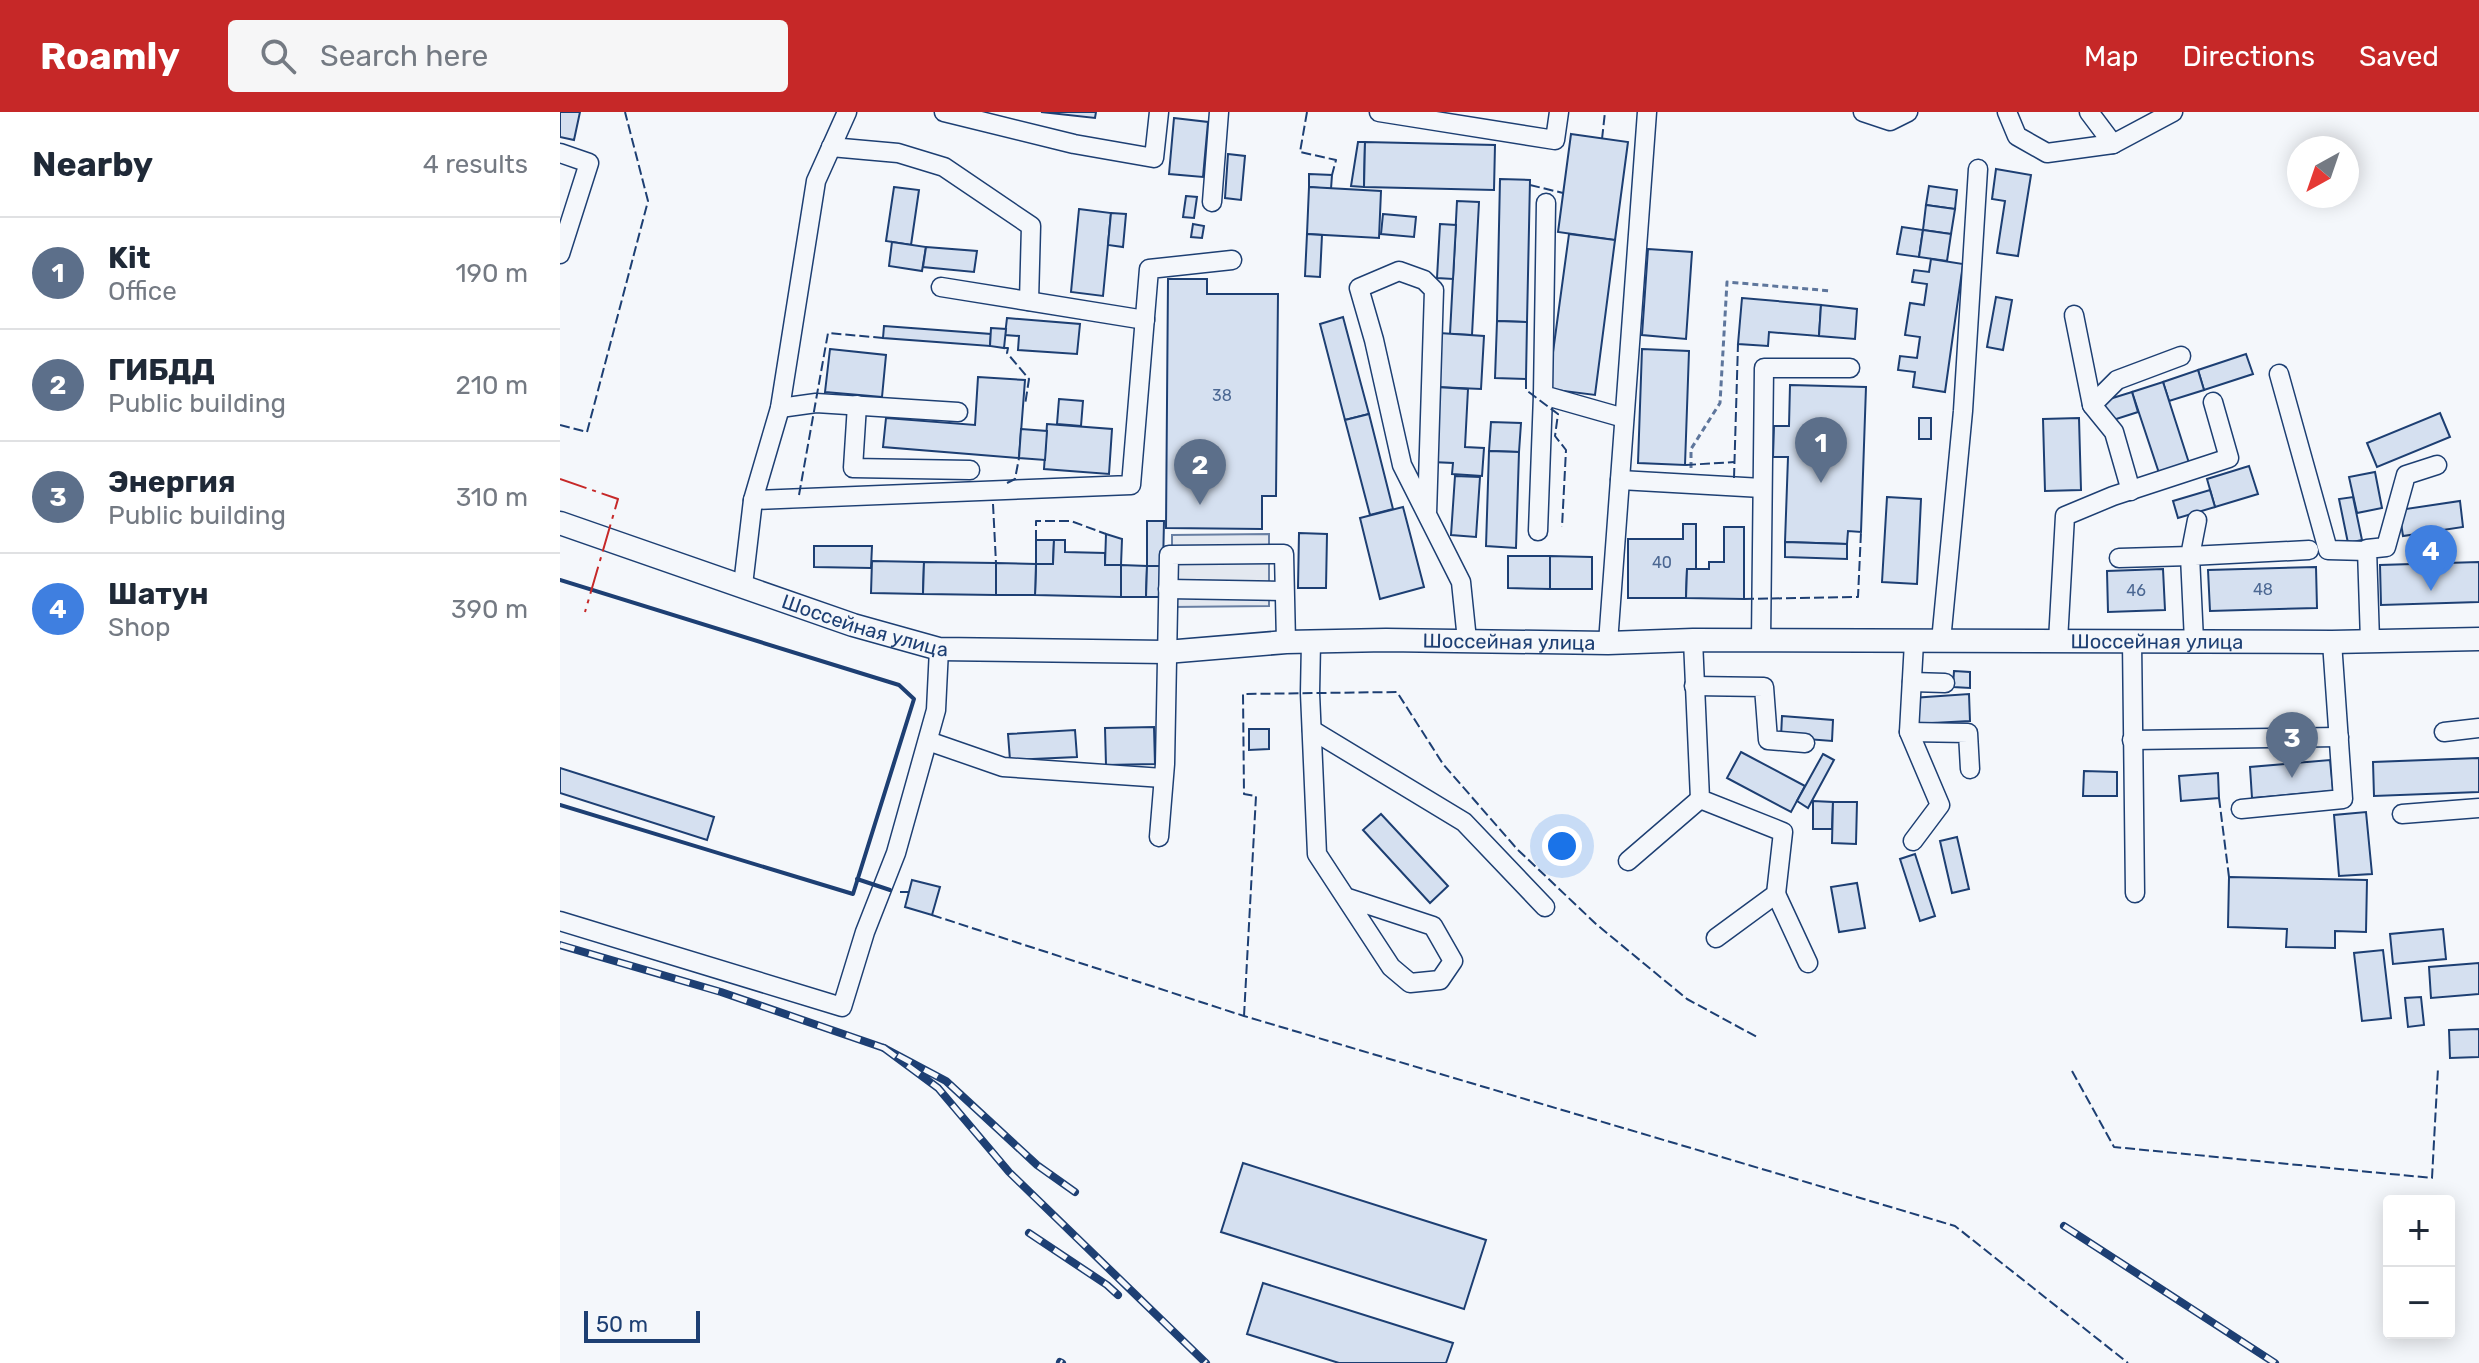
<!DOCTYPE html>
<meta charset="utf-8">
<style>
body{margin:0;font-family:Rubik,sans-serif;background:#f6f6f7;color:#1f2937}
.controls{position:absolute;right:24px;bottom:24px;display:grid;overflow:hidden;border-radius:8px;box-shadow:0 4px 20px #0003}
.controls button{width:72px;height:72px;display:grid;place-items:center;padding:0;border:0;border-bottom:2px solid #e0e1e3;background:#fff;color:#1f2937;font:40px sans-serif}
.compass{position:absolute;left:1727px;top:24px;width:72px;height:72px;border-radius:50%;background:#fff;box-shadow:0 4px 20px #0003;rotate:220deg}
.scale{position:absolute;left:24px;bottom:20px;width:116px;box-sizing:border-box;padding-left:8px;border:4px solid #1d3f73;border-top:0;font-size:22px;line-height:28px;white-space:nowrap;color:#1d3f73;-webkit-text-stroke:6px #f4f7fb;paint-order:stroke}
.you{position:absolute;left:1002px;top:734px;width:28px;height:28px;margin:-20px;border:6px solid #fff;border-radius:50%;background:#1a73e8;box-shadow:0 0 0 12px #1a73e833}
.badge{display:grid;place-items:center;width:52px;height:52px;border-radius:50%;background:#c62828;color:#fff;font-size:26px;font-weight:700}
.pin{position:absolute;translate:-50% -66px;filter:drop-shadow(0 2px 4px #0008)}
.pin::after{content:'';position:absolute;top:42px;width:28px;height:24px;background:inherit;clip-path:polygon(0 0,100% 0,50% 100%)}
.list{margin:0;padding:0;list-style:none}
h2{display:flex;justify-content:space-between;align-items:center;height:104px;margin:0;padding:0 32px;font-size:34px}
h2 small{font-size:26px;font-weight:400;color:#747a83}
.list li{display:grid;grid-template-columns:52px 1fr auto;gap:24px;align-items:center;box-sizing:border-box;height:112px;padding:0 32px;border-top:2px solid #e0e1e3}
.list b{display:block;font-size:30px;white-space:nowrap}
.list p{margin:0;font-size:26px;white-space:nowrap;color:#747a83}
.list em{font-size:26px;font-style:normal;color:#747a83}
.icon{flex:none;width:44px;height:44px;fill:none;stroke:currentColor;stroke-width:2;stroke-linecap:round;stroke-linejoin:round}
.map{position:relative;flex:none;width:1919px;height:1251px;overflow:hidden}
header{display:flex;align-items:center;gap:48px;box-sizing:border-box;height:112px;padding:0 40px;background:#c62828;color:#fff}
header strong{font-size:38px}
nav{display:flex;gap:44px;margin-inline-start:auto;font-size:28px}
.search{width:560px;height:72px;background:#f6f6f7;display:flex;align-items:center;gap:20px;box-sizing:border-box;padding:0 28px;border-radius:8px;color:#747a83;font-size:30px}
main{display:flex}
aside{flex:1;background:#fff}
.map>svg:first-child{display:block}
.parking{fill:#e3e8f0;stroke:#687fa3;stroke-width:2}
.building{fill:#d5e0f0;stroke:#1d3f73;stroke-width:2}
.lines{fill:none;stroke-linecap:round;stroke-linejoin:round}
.minor-casing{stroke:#1d3f73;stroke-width:21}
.major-casing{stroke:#1d3f73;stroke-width:25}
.path{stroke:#5e769c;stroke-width:3;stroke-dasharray:6 4;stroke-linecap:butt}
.minor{stroke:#f4f7fb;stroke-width:18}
.major{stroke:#f4f7fb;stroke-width:22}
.rail-casing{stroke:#1d3f73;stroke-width:8}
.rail{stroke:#f4f7fb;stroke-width:5;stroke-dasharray:15;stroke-linecap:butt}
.fence{stroke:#1d3f73;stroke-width:2;stroke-dasharray:10 4;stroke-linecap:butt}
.wall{stroke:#1d3f73;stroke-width:4}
.power{stroke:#c62828;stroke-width:2;stroke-dasharray:28 6 4 6;stroke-linecap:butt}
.labels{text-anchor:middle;stroke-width:6;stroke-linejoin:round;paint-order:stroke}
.number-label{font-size:16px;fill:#4b6792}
.street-label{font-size:20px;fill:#1d3f73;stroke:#f4f7fb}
</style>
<header>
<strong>Roamly</strong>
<div class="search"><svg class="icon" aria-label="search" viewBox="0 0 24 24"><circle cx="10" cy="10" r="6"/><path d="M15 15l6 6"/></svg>Search here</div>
<nav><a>Map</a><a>Directions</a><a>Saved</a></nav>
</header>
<main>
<aside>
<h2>Nearby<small>4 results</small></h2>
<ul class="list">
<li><span class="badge" style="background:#5c6f8a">1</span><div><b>Kit</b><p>Office</p></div><em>190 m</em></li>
<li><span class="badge" style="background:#5c6f8a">2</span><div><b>ГИБДД</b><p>Public building</p></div><em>210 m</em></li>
<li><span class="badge" style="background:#5c6f8a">3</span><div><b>Энергия</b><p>Public building</p></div><em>310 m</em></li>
<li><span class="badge" style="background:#3f7fe0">4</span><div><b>Шатун</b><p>Shop</p></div><em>390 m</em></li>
</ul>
</aside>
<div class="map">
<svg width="1919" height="1251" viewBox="0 0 1919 1251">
<rect width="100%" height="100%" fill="#f4f7fb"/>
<!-- parking -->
<path class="parking" d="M709 422V494L612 495V423Z"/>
<!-- building -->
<g class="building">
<path d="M0 0H20L14 28 0 25Z"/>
<path d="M481 0H536L535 6Z"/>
<path d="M614 6 648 10 643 65 609 62Z"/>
<path d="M1011 22 1068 30 1055 128 998 120Z"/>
<path d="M798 30H805L804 75 791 74Z"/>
<path d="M805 30 935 33 934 78 804 75Z"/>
<path d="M668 42 685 44 681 88 665 86Z"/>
<path d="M1436 57 1471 63 1458 144 1437 141 1445 89 1432 87Z"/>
<path d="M749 62 772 63 771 77 749 75Z"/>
<path d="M940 67 970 68 967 210 937 209Z"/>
<path d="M1369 74 1397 78 1395 97 1366 93Z"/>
<path d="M334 75 359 78 351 133 326 129Z"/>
<path d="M749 75 821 79 819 126 747 122Z"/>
<path d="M626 84 637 85 634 106 623 105Z"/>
<path d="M897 89 919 90 912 223 890 222Z"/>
<path d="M1366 93 1395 97 1391 122 1363 118Z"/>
<path d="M519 97 551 101 543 184 511 180Z"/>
<path d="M551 101 566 102 563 135 548 133Z"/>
<path d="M823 102 856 105 854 125 821 122Z"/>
<path d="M633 112 644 114 642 126 631 125Z"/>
<path d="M880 112 896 113 893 167 877 166Z"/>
<path d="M1342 115 1363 118 1359 145 1337 142Z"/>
<path d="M1363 118 1391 122 1387 149 1359 145Z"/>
<path d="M747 122 762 123 760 165 745 164Z"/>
<path d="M1009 122 1055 128 1035 283 988 277Z"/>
<path d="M332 130 366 135 362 159 329 154Z"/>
<path d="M366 135 417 139 414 160 363 155Z"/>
<path d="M1088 137 1132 140 1126 227 1082 223Z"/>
<path d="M1371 147 1403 152 1385 280 1353 275 1355 260 1338 258 1340 244 1357 246 1360 225 1345 223 1350 191 1364 193 1367 172 1352 170 1354 158 1369 160Z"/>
<path d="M608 167H647V182H718L716 384H702V417L606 416Z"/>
<path d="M1436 185 1452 188 1443 238 1427 235Z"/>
<path d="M1182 186 1261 193 1259 224 1209 220 1208 234 1178 232Z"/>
<path d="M1261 193 1297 197 1295 227 1259 224Z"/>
<path d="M783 205 809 302 785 308 760 212Z"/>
<path d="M447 206 520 212 517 242 458 238 459 224 445 223Z"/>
<path d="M937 209 967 210 966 267 935 266Z"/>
<path d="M324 214 431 222 430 234 323 226Z"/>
<path d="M431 216 446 217 444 236 430 234Z"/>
<path d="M879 221 924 224 921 277 876 275Z"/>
<path d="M270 237 326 243 322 285 265 280Z"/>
<path d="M1082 237 1129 239 1125 353 1078 351Z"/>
<path d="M1686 242 1693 262 1644 278 1638 258Z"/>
<path d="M1638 258 1644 278 1609 289 1603 270Z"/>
<path d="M418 265 465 268 459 346 323 335 326 306 415 313Z"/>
<path d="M1603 270 1629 351 1599 361 1572 280Z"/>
<path d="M1230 273 1306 275 1301 420 1288 419 1287 432 1225 430 1228 345H1213L1214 314H1229Z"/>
<path d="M876 275 908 277 905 335 924 336 922 364 892 362 893 351 872 350Z"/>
<path d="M1572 280 1578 300 1550 309 1543 289Z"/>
<path d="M499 287 523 289 521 314 497 312Z"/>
<path d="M1880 301 1890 325 1817 355 1807 331Z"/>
<path d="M809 302 833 397 810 403 785 308Z"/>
<rect x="1359" y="306" width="12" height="21"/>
<path d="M1519 306 1521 378 1485 379 1483 307Z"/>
<path d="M931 310 961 311 959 340 929 339Z"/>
<path d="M487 312 552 317 549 362 484 357Z"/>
<path d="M461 317 487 319 485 348 459 346Z"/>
<path d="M929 339 959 340 956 436 926 434Z"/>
<path d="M1689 354 1698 382 1655 395 1647 367Z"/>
<path d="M1815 360 1822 396 1797 401 1789 365Z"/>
<path d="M895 364 920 365 916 425 891 423Z"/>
<path d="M1650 378 1655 395 1618 406 1613 389Z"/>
<path d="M1327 385 1361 387 1357 472 1322 470Z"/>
<path d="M1793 385 1802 428 1788 431 1779 387Z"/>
<path d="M1900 389 1903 415 1843 424 1839 398Z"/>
<path d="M843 395 864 475 820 487 800 406Z"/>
<path d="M587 409H604L603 454H587Z"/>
<path d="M1123 412H1136V457H1127L1126 486H1068V427H1123Z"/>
<path d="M1164 415H1184V487L1126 486 1127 457H1149V450H1164Z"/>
<path d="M739 421 767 422 766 476H738Z"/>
<path d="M546 422 562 427 561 453H545Z"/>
<path d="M476 428H494L493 452H476Z"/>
<path d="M494 428H505V440L545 441V453H561V485L475 483 476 452H493Z"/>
<path d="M1225 430 1287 432V447L1225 445Z"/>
<path d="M254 434H312L311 456 254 455Z"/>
<path d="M948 444H990V477L948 476Z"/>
<path d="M990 444 1032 445V477H990Z"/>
<path d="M312 449 364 450 363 482 311 481Z"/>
<path d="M364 450 436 451V483L363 482Z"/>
<path d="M1919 450V490L1821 493 1820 453Z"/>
<path d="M436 451 476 452 475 483H436Z"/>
<path d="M561 453 587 454 586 485H561Z"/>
<path d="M587 454H603V485H586Z"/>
<path d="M1756 455 1757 496 1650 499 1648 458Z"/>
<path d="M1603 457 1605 498 1548 500 1547 459Z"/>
<path d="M1394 559 1410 560V576L1393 575Z"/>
<path d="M1409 582 1410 609 1353 612 1352 586Z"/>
<path d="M1222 604 1273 608 1272 629 1221 625Z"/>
<path d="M594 615 595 652 546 653 545 616Z"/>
<path d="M689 617H709V637L689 638Z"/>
<path d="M515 618 517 645 450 648 448 622Z"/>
<path d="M1181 640 1245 674 1231 700 1167 666Z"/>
<path d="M1263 642 1274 648 1248 696 1237 689Z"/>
<path d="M1919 646V680L1814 684 1813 650Z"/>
<path d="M1770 648 1773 679 1692 686 1690 655Z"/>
<path d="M0 656 154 705 147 728 0 681Z"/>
<path d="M1524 659 1557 660V684H1523Z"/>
<path d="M1658 661 1659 686 1621 689 1619 664Z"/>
<path d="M1253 689 1273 690 1272 717H1253Z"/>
<path d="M1273 690H1297L1296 732 1272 731Z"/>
<path d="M1806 700 1812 762 1779 764 1774 703Z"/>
<path d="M821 702 888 774 870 791 803 718Z"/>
<path d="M1397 725 1409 777 1392 781 1380 729Z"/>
<path d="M1355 742 1375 804 1360 809 1340 747Z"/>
<path d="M1669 765 1807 768 1806 820 1775 819V836L1726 835 1727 817 1668 815Z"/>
<path d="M352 768 380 775 372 803 345 795Z"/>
<path d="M1297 771 1305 816 1279 820 1271 775Z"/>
<path d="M1883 817 1886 847 1833 852 1830 822Z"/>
<path d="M1823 838 1831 906 1802 909 1794 841Z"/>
<path d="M1919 851V882L1871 886 1869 855Z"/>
<path d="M1861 885 1864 913 1848 915 1845 886Z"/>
<path d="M1919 917V945L1890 946 1889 918Z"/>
<path d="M683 1051 926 1128 904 1197 661 1120Z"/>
<path d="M703 1171 893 1231 886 1251H779L687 1222Z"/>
</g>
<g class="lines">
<defs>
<g id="minor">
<path d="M384 0 514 32 594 46 599 0"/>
<path d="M819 0 995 28 999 0"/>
<path d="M1303 0 1330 9 1348 0"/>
<path d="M1447 0 1457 24 1487 41 1553 32 1613 0"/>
<path d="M1529 0 1553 32"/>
<path d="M271 35 338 41 384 55 471 114 469 189"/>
<path d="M0 41 29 51 0 142"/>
<path d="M652 90 659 0"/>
<path d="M986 91 983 283 1064 306"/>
<path d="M381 175 585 208"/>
<path d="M1514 203 1532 293 1554 320 1571 379"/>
<path d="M1719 262 1768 438 1807 439"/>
<path d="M297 293 293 356 410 358"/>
<path d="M1532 293 1557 268 1621 244"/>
<path d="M220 296 256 291 398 300"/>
<path d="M1060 368 1202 376"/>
<path d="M193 388 571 373 589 157 672 148"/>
<path d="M867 402 874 178 864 168 839 159 799 176 814 228 842 353 901 470 907 528"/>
<path d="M978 419 983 283"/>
<path d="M1559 446 1630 444 1637 408"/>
<path d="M183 473 193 388 220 296 256 69 287 0"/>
<path d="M608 477 724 479"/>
<path d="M1133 528 1140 687 1223 720 1216 782 1156 826"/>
<path d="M1201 529 1204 256H1290"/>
<path d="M1381 529 1403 299 1418 57"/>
<path d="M1498 529 1505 404 1553 384 1669 346 1653 290"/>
<path d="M1572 529 1575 781"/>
<path d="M1634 529 1630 444 1749 438"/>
<path d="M1810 529 1807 437 1826 435 1846 363 1877 353"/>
<path d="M751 530 750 581 757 742 831 855 850 871 880 868 893 849 873 814 785 785"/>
<path d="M1048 531 1087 0"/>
<path d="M1352 570 1385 571"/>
<path d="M1134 574 1204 575 1208 628 1245 631"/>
<path d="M752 618 904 710 985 795"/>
<path d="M1349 620 1408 621 1410 657"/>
<path d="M1884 620 1919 616"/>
<path d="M1572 628 1779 625"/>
<path d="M368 629 443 655 603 666"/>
<path d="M1681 697 1783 687 1772 530"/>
<path d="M1842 702 1919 696"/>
<path d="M599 725 605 652 609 443 724 442 726 530"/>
<path d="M1353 729 1380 693 1349 620 1354 530"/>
<path d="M1068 749 1140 687"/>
<path d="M1216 782 1248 851"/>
<path d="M0 809 282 895 305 820 336 741 376 598 379 537"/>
</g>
<g id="major">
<path id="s1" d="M0 411 293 513 379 537 606 540 726 530 826 528 1048 531 1133 528 1772 530 1919 527"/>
</g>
</defs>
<!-- minor casing -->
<use href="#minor" class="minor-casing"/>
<!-- major casing -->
<use href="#major" class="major-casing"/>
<!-- path -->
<path class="path" d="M1131 356V337L1160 291 1167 170 1272 179"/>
<!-- minor -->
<use href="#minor" class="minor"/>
<!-- major -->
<use href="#major" class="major"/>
<defs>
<g id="rail">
<path d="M0 833 161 880 324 936"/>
<path d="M515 1080 477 1053 386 969 324 936 378 976 449 1060 646 1251"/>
<path d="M1504 1114 1715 1251"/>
<path d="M469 1121 547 1173 558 1183"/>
<path d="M500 1250 502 1251"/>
</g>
</defs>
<!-- rail casing -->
<use href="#rail" class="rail-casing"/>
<!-- rail -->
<use href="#rail" class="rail"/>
<!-- fence -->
<g class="fence">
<path d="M747 0 740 40 776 48 772 63"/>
<path d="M1042 27 1045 0"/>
<path d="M970 73 1003 81"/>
<path d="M444 236H448L447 241 469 267 465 293"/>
<path d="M966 267V278L998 302 995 324 1006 338 1002 415"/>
<path d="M0 313 27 320 88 89 65 0"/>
<path d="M1126 353 1174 350"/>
<path d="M1174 366 1178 232"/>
<path d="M447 371 455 367 459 346"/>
<path d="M239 383 268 221 323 226"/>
<path d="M433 392 436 451"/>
<path d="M476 428V409H511L546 422"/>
<path d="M1184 487 1298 485 1301 420"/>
<path d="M1659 686 1669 765"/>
<path d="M340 780H349"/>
<path d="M372 803 684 904 1395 1114 1568 1251"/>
<path d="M684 904 696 684 684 682 683 582 837 580 883 652 957 737 1036 812 1127 887 1197 925"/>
<path d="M1512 959 1554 1035 1872 1066 1878 956"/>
</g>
<!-- wall -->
<g class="wall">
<path d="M0 468 339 573 354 587 293 782 0 693"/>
<path d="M297 767 330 778"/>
</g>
<!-- power -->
<path class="power" d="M0 367 58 387 25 500"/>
</g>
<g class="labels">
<!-- number labels -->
<g class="number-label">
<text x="662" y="289">38</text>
<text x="1102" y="456">40</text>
<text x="1703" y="483">48</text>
<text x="1576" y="484">46</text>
</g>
<!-- street labels -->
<g class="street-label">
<text dy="7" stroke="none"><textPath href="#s1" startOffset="322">Шоссейная улица</textPath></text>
<text dy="7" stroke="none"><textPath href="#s1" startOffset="1618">Шоссейная улица</textPath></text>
<text dy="7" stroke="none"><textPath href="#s1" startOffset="970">Шоссейная улица</textPath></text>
</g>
</g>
</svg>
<div class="controls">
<button>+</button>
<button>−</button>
</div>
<svg class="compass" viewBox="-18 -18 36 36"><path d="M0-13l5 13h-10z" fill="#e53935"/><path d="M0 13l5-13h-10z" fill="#747a83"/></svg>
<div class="scale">50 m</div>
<div class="you"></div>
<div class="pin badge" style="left:1261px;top:371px;background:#5c6f8a">1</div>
<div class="pin badge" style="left:640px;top:393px;background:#5c6f8a">2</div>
<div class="pin badge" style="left:1732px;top:666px;background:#5c6f8a">3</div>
<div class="pin badge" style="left:1871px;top:479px;background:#3f7fe0">4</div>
</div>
</main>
